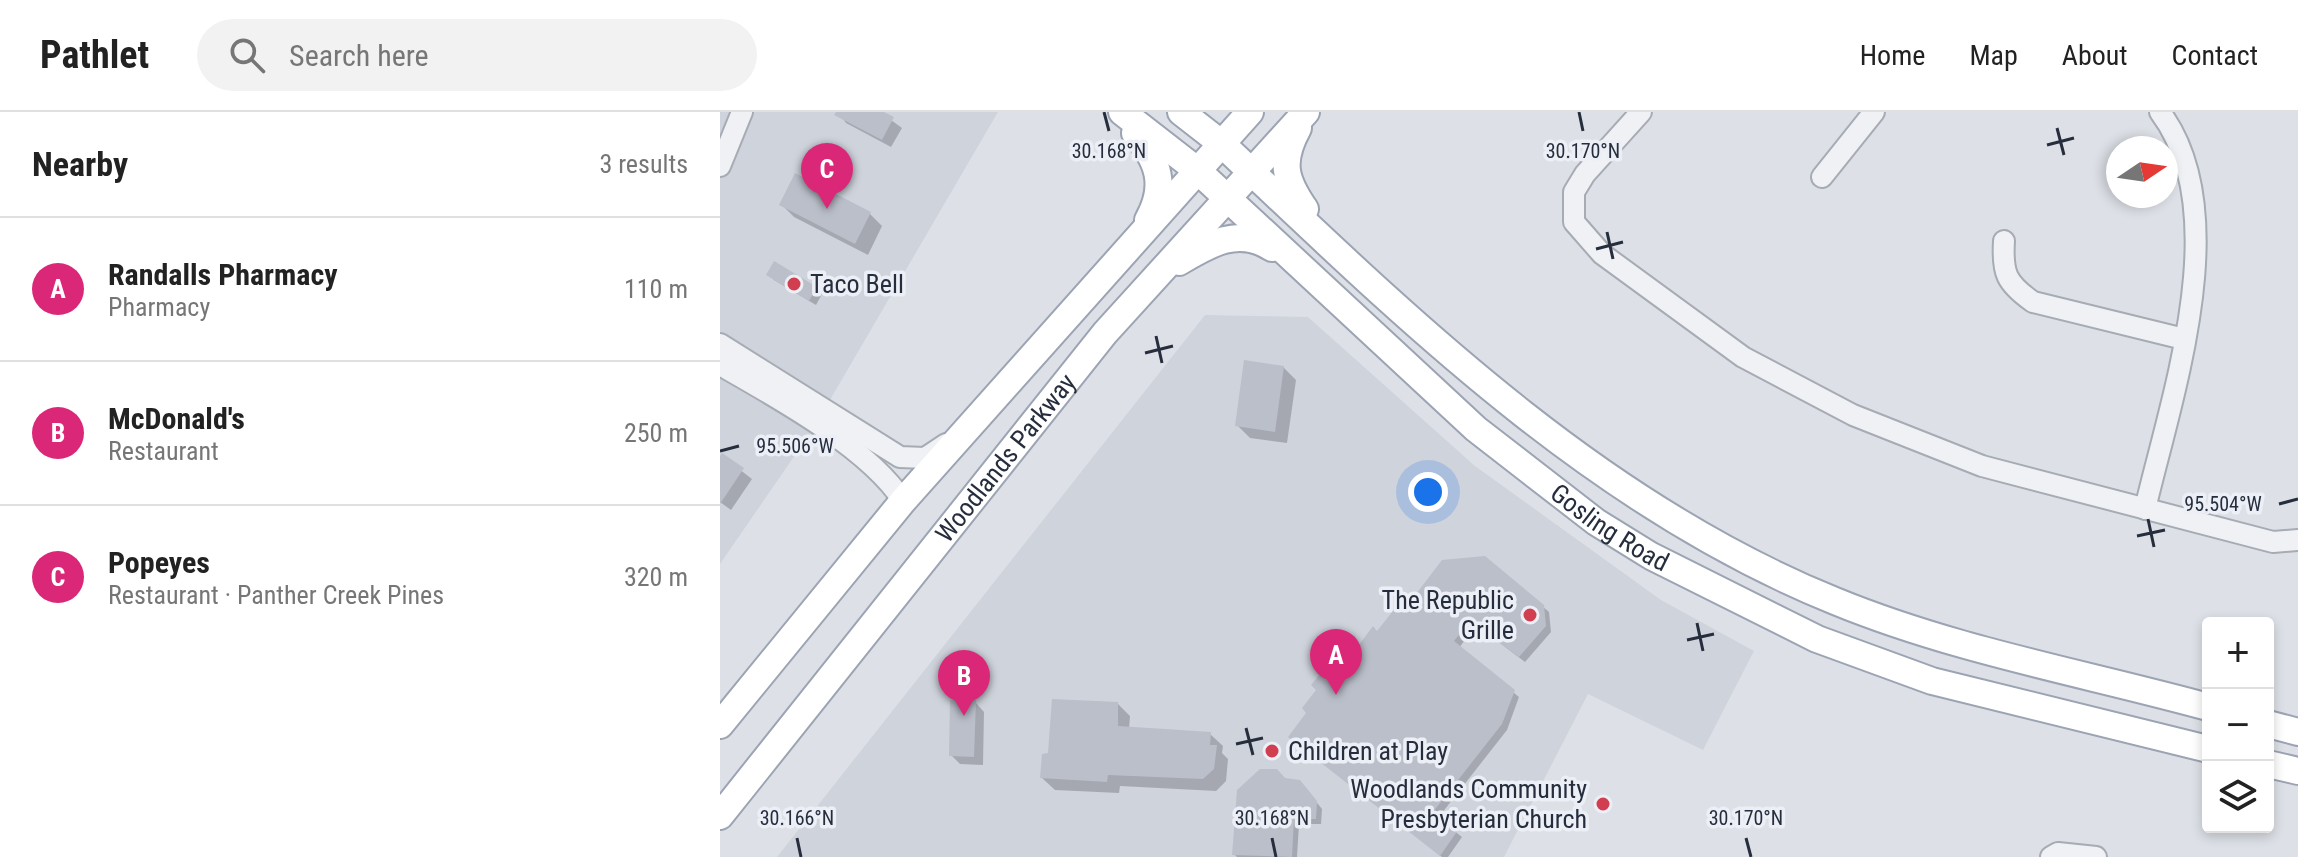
<!DOCTYPE html>
<meta charset="utf-8">
<style>
body{margin:0;font-family:"Roboto Condensed",sans-serif;background:#f2f2f2;color:#222}
.controls{position:absolute;right:24px;bottom:24px;display:grid;overflow:hidden;border-radius:8px;box-shadow:0 4px 12px #0003}
.controls button{width:72px;height:72px;display:grid;place-items:center;padding:0;border:0;border-bottom:2px solid #e0e0e0;background:#fff;color:#222;font:40px sans-serif}
.compass{position:absolute;left:1386px;top:24px;width:72px;height:72px;border-radius:50%;background:#fff;box-shadow:0 4px 12px #0003;rotate:77deg}
.you{position:absolute;left:708px;top:380px;width:28px;height:28px;margin:-20px;border:6px solid #fff;border-radius:50%;background:#1a73e8;box-shadow:0 0 0 12px #1a73e833}
.badge{display:grid;place-items:center;width:52px;height:52px;border-radius:50%;background:#db2777;color:#fff;font-size:26px;font-weight:700}
.pin{position:absolute;translate:-50% -66px;filter:drop-shadow(0 2px 4px #0008)}
.pin::after{content:'';position:absolute;top:42px;width:28px;height:24px;background:inherit;clip-path:polygon(0 0,100% 0,50% 100%)}
.list{margin:0;padding:0;list-style:none}
h2{display:flex;justify-content:space-between;align-items:center;height:104px;margin:0;padding:0 32px;font-size:34px}
h2 small{font-size:26px;font-weight:400;color:#767676}
.list li{display:grid;grid-template-columns:52px 1fr auto;gap:24px;align-items:center;box-sizing:border-box;height:144px;padding:0 32px;border-top:2px solid #e0e0e0}
.list b{display:block;font-size:30px;white-space:nowrap}
.list p{margin:0;font-size:26px;white-space:nowrap;color:#767676}
.list em{font-size:26px;font-style:normal;color:#767676}
.icon{flex:none;width:44px;height:44px;fill:none;stroke:currentColor;stroke-width:2;stroke-linecap:round;stroke-linejoin:round}
.map{position:relative;flex:none;width:1578px;height:745px;overflow:hidden}
header{display:flex;align-items:center;gap:48px;box-sizing:border-box;height:112px;padding:0 40px;background:#fff;border-bottom:2px solid #e0e0e0}
header strong{font-size:38px}
nav{display:flex;gap:44px;margin-inline-start:auto;font-size:28px}
.search{width:560px;height:72px;background:#f2f2f2;display:flex;align-items:center;gap:20px;box-sizing:border-box;padding:0 28px;border-radius:44px;color:#767676;font-size:30px}
main{display:flex}
aside{flex:1;background:#fff}
.map>svg:first-child{display:block}
.built{fill:#cfd3dc}
.shadow{fill:#0003}
.building{fill:#babfca}
.lines{fill:none;stroke-linecap:round;stroke-linejoin:round}
.minor-casing{stroke:#a6abb4;stroke-width:24}
.major-casing{stroke:#9ca4b3;stroke-width:30}
.minor{stroke:#f0f1f5;stroke-width:20}
.major{stroke:#fff;stroke-width:26}
.ticks{fill:none;stroke:#262e3e;stroke-width:3}
.poi-dot{fill:#d03e4f;stroke:#eceff5;stroke-width:3}
.labels{text-anchor:middle;stroke-width:7;stroke-linejoin:round;paint-order:stroke}
.poi-label{font-size:26px;fill:#262e3e;stroke:#eceff5;text-anchor:start}
.street-label{font-size:26px;fill:#262e3e;stroke:#eceff5}
.ticks-label{font-size:20px;text-anchor:middle;fill:#262e3e;stroke:#eceff5;stroke-width:7;stroke-linejoin:round;paint-order:stroke}
</style>
<header>
<strong>Pathlet</strong>
<div class="search"><svg class="icon" aria-label="search" viewBox="0 0 24 24"><circle cx="10" cy="10" r="6"/><path d="M15 15l6 6"/></svg>Search here</div>
<nav><a>Home</a><a>Map</a><a>About</a><a>Contact</a></nav>
</header>
<main>
<aside>
<h2>Nearby<small>3 results</small></h2>
<ul class="list">
<li><span class="badge">A</span><div><b>Randalls Pharmacy</b><p>Pharmacy</p></div><em>110 m</em></li>
<li><span class="badge">B</span><div><b>McDonald's</b><p>Restaurant</p></div><em>250 m</em></li>
<li><span class="badge">C</span><div><b>Popeyes</b><p>Restaurant · Panther Creek Pines</p></div><em>320 m</em></li>
</ul>
</aside>
<div class="map">
<svg width="1578" height="745" viewBox="0 0 1578 745">
<rect width="100%" height="100%" fill="#dde1e7"/>
<!-- built -->
<g class="built">
<path d="M0 0H278L93 317 0 452Z"/>
<path d="M485 203 588 205 755 354 941 488 1034 539 983 638 868 582 784 745H57Z"/>
</g>
<!-- shadow -->
<g class="shadow">
<path d="M118 0H160L182 16 171 35 126 11Z"/>
<path d="M62 93 150 102 162 114 148 143 74 105Z"/>
<path d="M54 152 96 177 102 182 96 193 54 168 48 162Z"/>
<path d="M563 255 576 268 567 331 530 326 518 314Z"/>
<path d="M2 344 32 367 11 398 0 390Z"/>
<path d="M822 494 829 500 831 520 805 550 756 513 739 536 799 585 787 618 718 706 742 725 728 745H722L576 630 619 553 658 522Z"/>
<path d="M255 590 264 600 263 653 240 652 231 643Z"/>
<path d="M398 592 410 604 409 617 490 622 503 634 502 641 508 647 506 669 496 679 400 674 399 681 335 678 322 666 330 643Z"/>
<path d="M565 668 586 677 602 697 601 712H579L577 745H517L514 742Z"/>
</g>
<!-- building -->
<g class="building">
<path d="M116 0H164L174 5 162 28 114 3Z"/>
<path d="M75 61 151 100 135 132 59 93Z"/>
<path d="M54 149 97 175 89 189 46 163Z"/>
<path d="M524 248 564 254 555 320 515 314Z"/>
<path d="M2 341 24 356 0 392V344Z"/>
<path d="M765 444 824 493 826 514 799 545 750 509 734 529 795 578 782 612 713 700 738 718 720 744 568 625 586 601 582 596 596 578 591 573 613 546 618 550 628 537 633 541 653 514 657 519 681 489 693 486 722 448Z"/>
<path d="M332 587 398 590V614L491 620 490 633H497L494 657 483 667 388 663 387 670 320 666 322 642 328 641Z"/>
<path d="M230 588H256L254 645 229 644Z"/>
<path d="M540 657H557L565 666 580 668 597 689 596 707H574L572 745 512 743 517 678Z"/>
</g>
<g class="lines">
<defs>
<g id="minor">
<path d="M921 0 865 62 854 80V110L882 142 1023 245 1133 303 1262 354 1553 430 1578 428"/>
<path d="M0 54 22 0"/>
<path d="M1102 65 1154 0"/>
<path d="M1284 129C1282 161 1286 171 1313 190L1464 227"/>
<path d="M0 232 180 345 205 346 226 332"/>
<path d="M0 253C56 285 149 336 183 389"/>
<path d="M1425 397C1451 286 1516 101 1440 0"/>
<path d="M1331 745 1338 741 1376 745"/>
</g>
<g id="major">
<path id="s1" d="M402 0 478 59 756 317 876 410 931 444 1097 527 1212 569 1488 637"/>
<path d="M461 0 502 32C687 207 875 392 1115 489 1234 538 1364 561 1488 595"/>
<path d="M578 16C560 49 564 67 585 97"/>
<path d="M415 21C439 50 447 74 428 108"/>
<path d="M459 150C489 132 519 114 552 136"/>
<path d="M1548 612 1578 620"/>
<path d="M0 613 183 389 530 0"/>
<path d="M1548 652 1578 659"/>
<path id="s2" d="M0 704 385 221 586 0"/>
</g>
</defs>
<!-- minor casing -->
<use href="#minor" class="minor-casing"/>
<!-- major casing -->
<use href="#major" class="major-casing"/>
<!-- minor -->
<use href="#minor" class="minor"/>
<!-- major -->
<use href="#major" class="major"/>
</g>
<!-- ticks -->
<path class="ticks" d="M384 0 389 19M859 0 863 19M1337 16 1344 43M1327 33 1354 26M887 120 893 147M876 137 903 130M436 224 442 251M425 241 453 234M0 339 19 334M1559 392 1578 387M1428 407 1434 435M1417 424 1445 418M977 511 983 539M967 528 994 522M526 616 533 643M516 632 543 626M77 726 81 745M552 726 556 745M1026 726 1031 745"/>
<!-- markers -->
<g class="poi-dot">
<circle cx="74" cy="172" r="8"/>
<circle cx="810" cy="503" r="8"/>
<circle cx="552" cy="639" r="8"/>
<circle cx="883" cy="692" r="8"/>
</g>
<g class="labels">
<!-- poi labels -->
<g class="poi-label">
<text x="90" y="181">Taco Bell</text>
<text x="794" y="497" text-anchor="end">The Republic<tspan x="794" dy="30">Grille</tspan></text>
<text x="568" y="648">Children at Play</text>
<text x="867" y="686" text-anchor="end">Woodlands Community<tspan x="867" dy="30">Presbyterian Church</tspan></text>
</g>
<!-- street labels -->
<g class="street-label">
<text dy="9" stroke="none"><textPath href="#s2" startOffset="458">Woodlands Parkway</textPath></text>
<text dy="9" stroke="none"><textPath href="#s1" startOffset="642">Gosling Road</textPath></text>
</g>
</g>
<g class="ticks-label">
<text x="389" y="46">30.168°N</text>
<text x="863" y="46">30.170°N</text>
<text x="75" y="341">95.506°W</text>
<text x="1503" y="399">95.504°W</text>
<text x="77" y="713">30.166°N</text>
<text x="552" y="713">30.168°N</text>
<text x="1026" y="713">30.170°N</text>
</g>
</svg>
<div class="controls">
<button>+</button>
<button>−</button>
<button><svg class="icon" aria-label="layers" viewBox="0 0 24 24"><path d="M12 4l9 5-9 5-9-5zM3 14l9 5 9-5"/></svg></button>
</div>
<svg class="compass" viewBox="-18 -18 36 36"><path d="M0-13l5 13h-10z" fill="#e53935"/><path d="M0 13l5-13h-10z" fill="#767676"/></svg>
<div class="you"></div>
<div class="pin badge" style="left:616px;top:583px">A</div>
<div class="pin badge" style="left:244px;top:604px">B</div>
<div class="pin badge" style="left:107px;top:97px">C</div>
</div>
</main>
